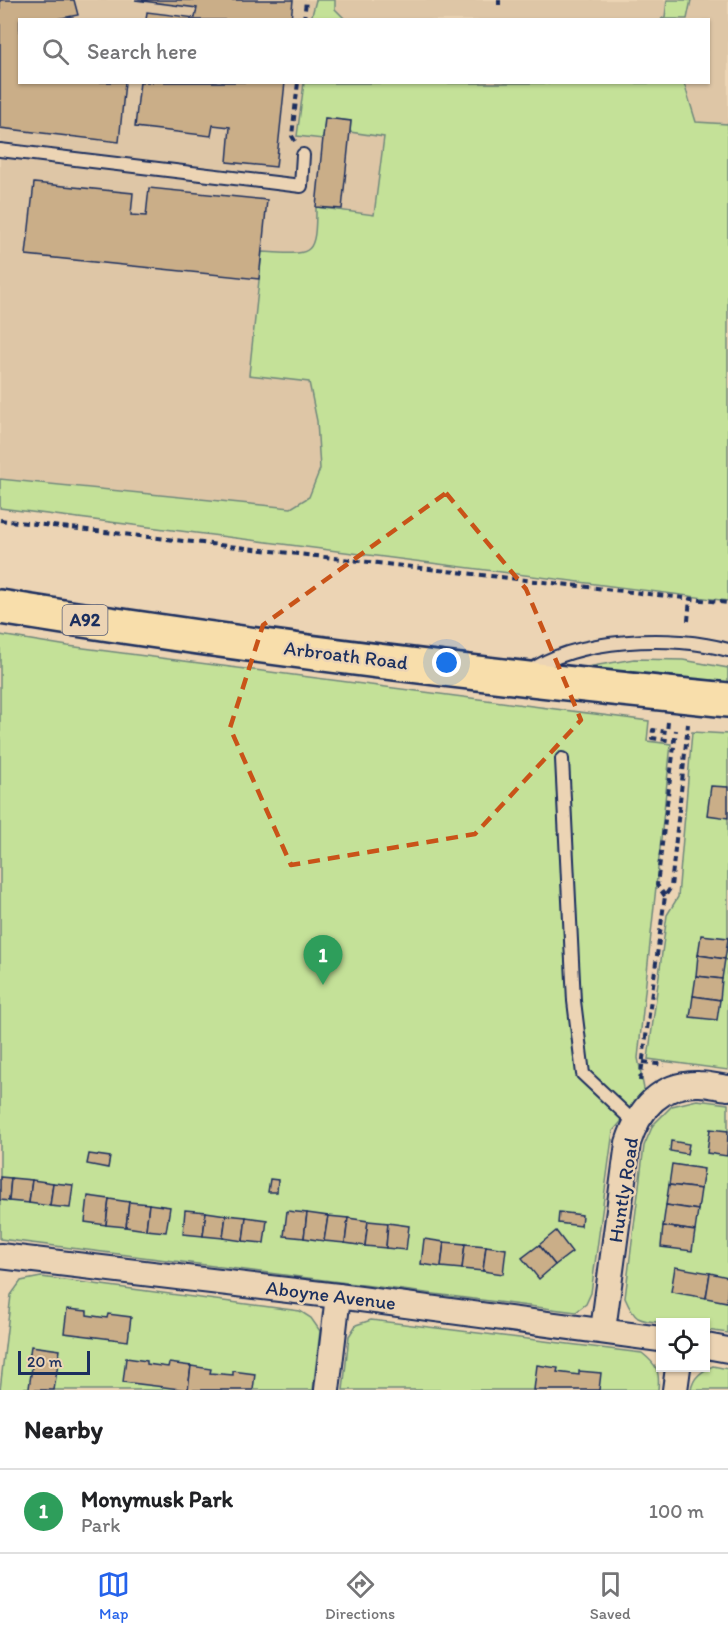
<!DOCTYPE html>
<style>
body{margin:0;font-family:Itim,sans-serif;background:#f6f6f6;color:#202124}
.controls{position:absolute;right:18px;bottom:18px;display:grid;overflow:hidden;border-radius:0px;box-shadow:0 2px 4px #0004}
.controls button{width:54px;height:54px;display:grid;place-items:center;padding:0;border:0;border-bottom:2px solid #e0e0e0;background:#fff;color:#202124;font:30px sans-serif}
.scale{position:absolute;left:18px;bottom:15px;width:72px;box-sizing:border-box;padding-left:6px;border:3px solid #1b2f5e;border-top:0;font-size:16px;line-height:21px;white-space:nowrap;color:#1b2f5e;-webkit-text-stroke:4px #ecd4b4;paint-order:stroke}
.you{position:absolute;left:447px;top:663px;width:21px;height:21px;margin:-15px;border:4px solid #fff;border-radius:50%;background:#1a73e8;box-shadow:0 0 0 9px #1a73e833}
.badge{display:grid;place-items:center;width:39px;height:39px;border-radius:50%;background:#2563eb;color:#fff;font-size:20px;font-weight:700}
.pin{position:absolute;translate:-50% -50px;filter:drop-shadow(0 2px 3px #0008)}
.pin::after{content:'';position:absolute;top:32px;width:21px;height:18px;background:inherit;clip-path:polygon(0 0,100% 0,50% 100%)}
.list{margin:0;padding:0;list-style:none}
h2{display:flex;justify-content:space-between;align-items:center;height:78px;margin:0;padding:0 24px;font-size:26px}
h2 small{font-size:20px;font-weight:400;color:#757577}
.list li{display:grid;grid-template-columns:39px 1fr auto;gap:18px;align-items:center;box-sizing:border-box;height:84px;padding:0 24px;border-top:2px solid #e0e0e0}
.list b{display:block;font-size:22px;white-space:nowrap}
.list p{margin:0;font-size:20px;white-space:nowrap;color:#757577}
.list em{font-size:20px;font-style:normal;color:#757577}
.icon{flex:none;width:33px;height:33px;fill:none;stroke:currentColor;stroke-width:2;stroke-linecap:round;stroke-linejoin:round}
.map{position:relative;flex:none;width:728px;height:1390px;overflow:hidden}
.search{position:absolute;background:#fff;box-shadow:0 2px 4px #0004;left:18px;right:18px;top:18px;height:66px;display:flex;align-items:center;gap:15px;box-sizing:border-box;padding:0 21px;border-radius:0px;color:#757577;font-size:22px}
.sheet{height:162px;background:#fff}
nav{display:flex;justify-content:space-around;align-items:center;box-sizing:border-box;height:84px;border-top:2px solid #e0e0e0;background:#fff;font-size:16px;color:#757577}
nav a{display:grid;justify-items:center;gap:3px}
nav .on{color:#2563eb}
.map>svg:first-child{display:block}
.built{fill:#dec6a6;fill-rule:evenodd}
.green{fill:#c4e198;stroke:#70887b;stroke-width:1.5}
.building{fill:#caae88;stroke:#1b2f5e;stroke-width:1.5}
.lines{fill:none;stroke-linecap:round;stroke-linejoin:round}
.lane-casing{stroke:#1b2f5e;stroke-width:16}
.street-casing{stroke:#1b2f5e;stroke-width:28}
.primary-casing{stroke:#1b2f5e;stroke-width:38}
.path{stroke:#1b2f5e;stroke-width:4;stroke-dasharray:6 4.5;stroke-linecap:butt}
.lane{stroke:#ecd4b4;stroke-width:12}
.street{stroke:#ecd4b4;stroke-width:24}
.primary{stroke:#f8deab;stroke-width:33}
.marked{fill:none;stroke:#c95318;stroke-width:4.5;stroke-dasharray:12 8;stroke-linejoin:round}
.labels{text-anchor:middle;stroke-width:5;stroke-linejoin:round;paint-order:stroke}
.shield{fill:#ecd4b4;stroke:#5a6078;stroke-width:1.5}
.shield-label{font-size:18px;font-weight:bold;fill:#1b2f5e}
.street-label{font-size:20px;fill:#1b2f5e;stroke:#ecd4b4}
</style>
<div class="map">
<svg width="728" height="1390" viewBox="0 0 728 1390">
<rect width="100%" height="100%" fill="#ecd4b4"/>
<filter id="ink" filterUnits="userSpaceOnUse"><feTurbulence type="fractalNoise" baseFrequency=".0167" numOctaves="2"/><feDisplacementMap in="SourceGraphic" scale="12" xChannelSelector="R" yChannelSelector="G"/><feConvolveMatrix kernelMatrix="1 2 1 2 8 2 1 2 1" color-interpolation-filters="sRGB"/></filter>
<g filter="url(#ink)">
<!-- built -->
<path class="built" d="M0 0H728V601L0 508ZM20 20H708V82H20Z"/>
<!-- green -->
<g class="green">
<path d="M316 0H335V9L345 19H311Z"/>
<path d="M667 0H691L687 19H661L665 17Z"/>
<path d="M304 83H684L696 122 728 124V601L0 508V479L291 508 309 497 320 469 317 421 309 382 249 375 262 252C311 254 316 260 316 207L374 215 384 137 350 132 351 121 325 118 323 139 297 136Z"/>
<path d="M0 635 68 646 649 721 647 741 671 744 638 1058 645 1094 613 1131 591 1293 586 1304 576 1312 0 1239Z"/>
<path d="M634 659 683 660 728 668V682L581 668Z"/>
<path d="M692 732 728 734V1070L648 1059 667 915 678 897Z"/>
<path d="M697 1100 728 1104V1333L706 1330V1322C690 1322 651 1325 638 1318 631 1313 628 1305 625 1298L644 1146 653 1125 672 1106Z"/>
<path d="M41 1277 300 1311 311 1318 320 1331 313 1390H0L11 1295 21 1281Z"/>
<path d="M371 1320 642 1353C657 1365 660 1371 658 1390H343L349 1336 356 1325Z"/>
<path d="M713 1366 728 1369V1390H691C693 1377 702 1371 713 1366Z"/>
</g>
<!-- building -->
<g class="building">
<path d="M0 0H74L78 15 51 20H20V82H125L119 142 0 128Z"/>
<path d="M135 0H293L291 20H146L147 12 195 18 197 8Z"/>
<path d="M140 82H285L276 167 227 162 230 127 213 125 211 136 135 127Z"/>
<path d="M325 118 351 121 342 209 316 207Z"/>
<path d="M34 183 133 193 131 215 146 216 149 188 267 200 259 279 26 255Z"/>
<path d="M711 786 728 787V818L707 815Z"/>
<path d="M701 935 728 938 725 959 698 955Z"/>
<path d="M698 955 725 959 722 979 696 976Z"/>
<path d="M696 976 722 979 720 1000 693 996Z"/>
<path d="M693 996 720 1000 717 1020 690 1017Z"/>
<path d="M710 1129 728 1131 727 1156 707 1153Z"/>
<path d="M671 1141 689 1144 687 1154 670 1151Z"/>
<path d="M89 1154 110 1157 108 1168 87 1164Z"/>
<path d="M672 1164 704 1169 701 1189 669 1185Z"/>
<path d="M0 1177 11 1178 9 1201 0 1200Z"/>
<path d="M11 1178 32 1180 29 1203 9 1201Z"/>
<path d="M270 1179 278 1180 277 1192H268Z"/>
<path d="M32 1180 53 1183 50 1206 29 1203Z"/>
<path d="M53 1183 73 1185 70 1208 50 1206Z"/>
<path d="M669 1185 701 1189 698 1210 666 1205Z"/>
<path d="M88 1196 109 1199 106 1225 85 1222Z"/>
<path d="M109 1199 129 1202 126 1227 106 1225Z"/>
<path d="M129 1202 149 1204 146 1230 126 1227Z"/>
<path d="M149 1204 170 1207 166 1232 146 1230Z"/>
<path d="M666 1205 698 1210 695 1231 663 1226Z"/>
<path d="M185 1210 206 1212 203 1236 183 1234Z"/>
<path d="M287 1211 307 1213 304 1238 284 1236Z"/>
<path d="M206 1212 226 1215 223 1238 203 1236Z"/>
<path d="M559 1212 582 1215 581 1226 558 1223Z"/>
<path d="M307 1213 328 1216 324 1241 304 1238Z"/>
<path d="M226 1215 246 1217 243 1241 223 1238Z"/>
<path d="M328 1216 348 1218 345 1243 324 1241Z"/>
<path d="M246 1217 267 1220 264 1243 243 1241Z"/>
<path d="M348 1218 368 1221 365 1246 345 1243Z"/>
<path d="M368 1221 388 1223 386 1248 365 1246Z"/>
<path d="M388 1223 409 1226 406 1250 386 1248Z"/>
<path d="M663 1226 695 1231 692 1251 661 1247Z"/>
<path d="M556 1231 572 1252 555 1265 539 1245Z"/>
<path d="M424 1239 444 1242 441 1267 421 1264Z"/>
<path d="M444 1242 465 1244 462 1269 441 1267Z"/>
<path d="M465 1244 486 1246 483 1271 462 1269Z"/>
<path d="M539 1245 555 1265 539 1279 522 1258Z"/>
<path d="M486 1246 506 1249 503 1274 483 1271Z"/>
<path d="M675 1267 710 1273 706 1298 671 1292Z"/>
<path d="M710 1273 728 1277 727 1302 706 1298Z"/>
<path d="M67 1309 87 1311V1315L107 1318 108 1314 131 1317 128 1341 64 1333Z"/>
<path d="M31 1346 60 1350 54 1390H25V1388H29L32 1367 28 1366Z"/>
<path d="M126 1358 147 1361V1364L168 1367 169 1363 191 1366 188 1390 123 1382Z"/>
<path d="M537 1365 558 1368 557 1372 579 1375V1371L601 1373 599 1390H534Z"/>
<path d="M191 1366 211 1369 210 1373 233 1375V1371L255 1374 253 1390H188Z"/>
</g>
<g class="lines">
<defs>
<g id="lane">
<path d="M0 150 301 186 303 155"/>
<path d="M529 672C574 638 675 634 728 650"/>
<path d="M562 759 574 1001 583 1074 634 1122"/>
</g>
<g id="street">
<path d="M0 1256 338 1296 660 1339"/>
<path d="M603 1330 628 1143C639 1109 660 1083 699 1084 709 1084 719 1087 728 1088"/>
<path d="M706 1346 728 1350"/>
<path d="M327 1390 338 1296"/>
<path d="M675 1390 678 1368"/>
</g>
<path id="primary" d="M0 607C241 646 485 676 728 700"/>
</defs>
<!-- lane casing -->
<use href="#lane" class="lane-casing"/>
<!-- street casing -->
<use href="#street" class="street-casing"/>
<!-- primary casing -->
<use href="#primary" class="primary-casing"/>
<!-- path -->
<g class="path">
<path d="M499 5V0"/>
<path d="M304 20 306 0"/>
<path d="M295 141 292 136 298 82"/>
<path d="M0 520 728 603"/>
<path d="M688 621 690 598"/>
<path d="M668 722 667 732 653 730 652 738 674 741"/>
<path d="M665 896 657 885 676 730"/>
<path d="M643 1062 664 1065"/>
<path d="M640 1081 665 896 671 887 688 724"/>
</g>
<!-- lane -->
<use href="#lane" class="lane"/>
<!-- street -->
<use href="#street" class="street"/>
<!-- primary -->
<use href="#primary" class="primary"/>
</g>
</g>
<!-- marked area -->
<path class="marked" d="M446 493 526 589 581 720 475 834 291 865 230 728 263 625Z"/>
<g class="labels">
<!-- shield labels -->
<rect class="shield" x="62.5" y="605" width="45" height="30" rx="4.5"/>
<g class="shield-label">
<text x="85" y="626">A92</text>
</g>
<!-- street labels -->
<g class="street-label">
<text transform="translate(346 655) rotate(7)" y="7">Arbroath Road</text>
<text transform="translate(623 1190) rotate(-81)" y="7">Huntly Road</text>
<text transform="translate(331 1295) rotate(7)" y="7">Aboyne Avenue</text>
</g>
</g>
</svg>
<div class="controls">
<button><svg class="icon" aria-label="locate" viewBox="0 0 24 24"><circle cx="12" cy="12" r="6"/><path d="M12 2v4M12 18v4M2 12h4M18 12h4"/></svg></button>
</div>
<div class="scale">20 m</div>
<div class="you"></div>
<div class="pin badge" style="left:323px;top:985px;background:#2e9e5b">1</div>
<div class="search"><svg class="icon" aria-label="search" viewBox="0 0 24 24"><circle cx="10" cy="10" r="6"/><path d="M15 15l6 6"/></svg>Search here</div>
</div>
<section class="sheet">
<h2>Nearby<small></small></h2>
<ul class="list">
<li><span class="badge" style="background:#2e9e5b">1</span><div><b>Monymusk Park</b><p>Park</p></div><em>100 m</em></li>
</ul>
</section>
<nav>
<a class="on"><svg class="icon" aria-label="map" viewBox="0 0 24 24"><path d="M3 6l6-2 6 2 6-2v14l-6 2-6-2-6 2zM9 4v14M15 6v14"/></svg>Map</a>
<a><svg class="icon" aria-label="directions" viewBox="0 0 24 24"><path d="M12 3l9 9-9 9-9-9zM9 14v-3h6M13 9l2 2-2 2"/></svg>Directions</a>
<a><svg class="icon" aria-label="saved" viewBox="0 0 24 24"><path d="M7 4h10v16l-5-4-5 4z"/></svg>Saved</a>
</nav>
